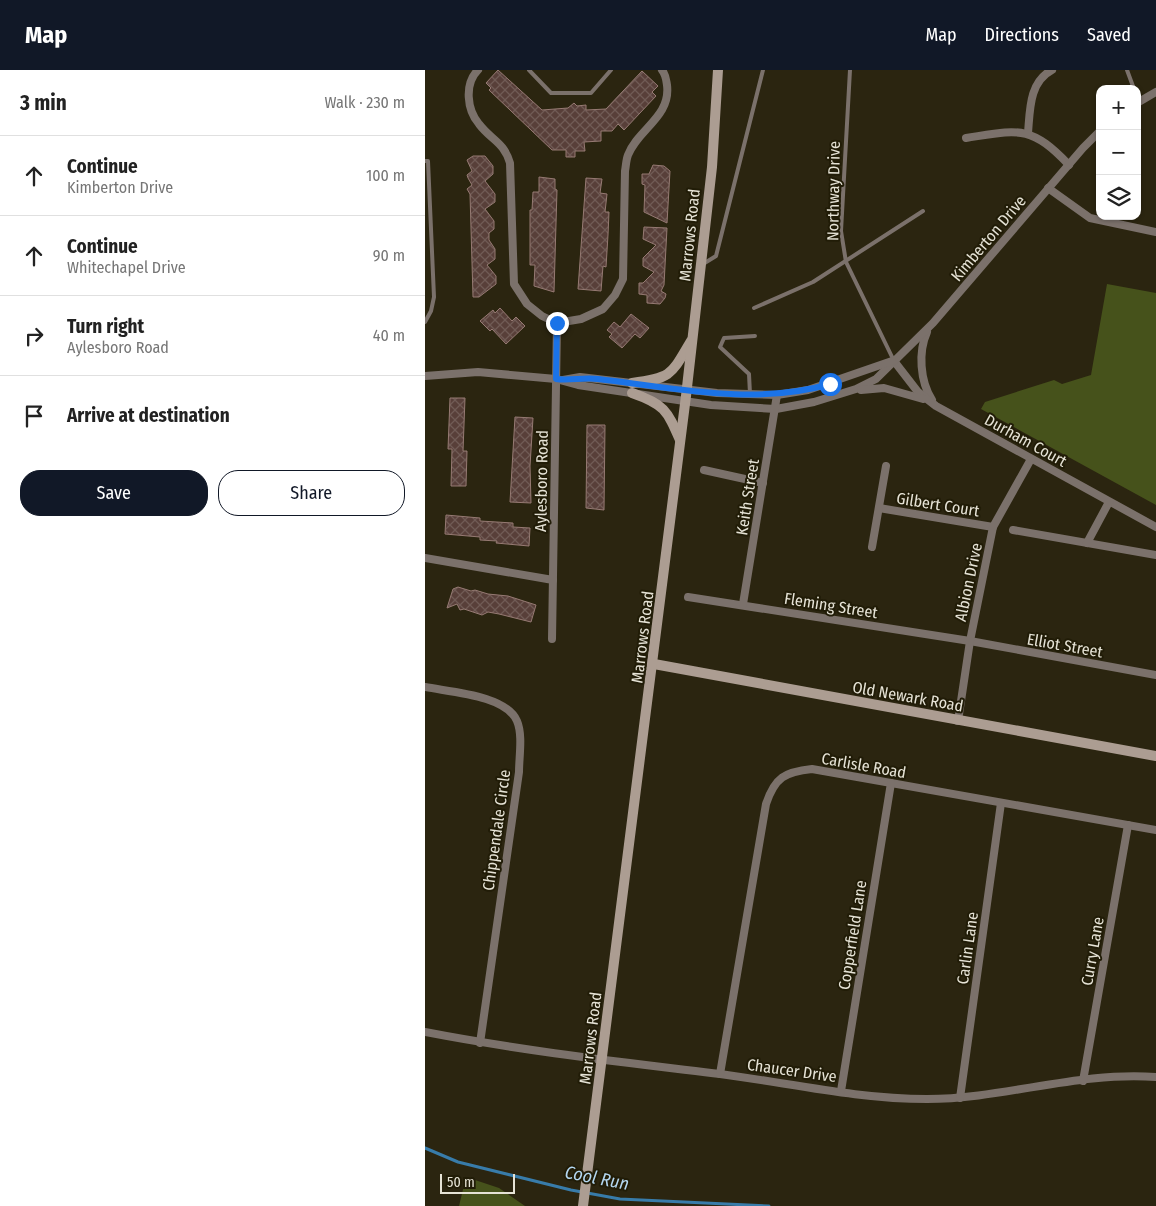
<!DOCTYPE html>
<meta charset="utf-8">
<style>
body{margin:0;font-family:"Fira Sans Condensed",sans-serif;background:#f6f6f6;color:#222}
.controls{position:absolute;right:15px;top:15px;display:grid;overflow:hidden;border-radius:10px;box-shadow:0 1px 4px #0004}
.controls button{width:45px;height:45px;display:grid;place-items:center;padding:0;border:0;border-bottom:1px solid #e0e0e0;background:#fff;color:#222;font:25px sans-serif}
.scale{position:absolute;left:15px;bottom:12px;width:75px;box-sizing:border-box;padding-left:5px;border:2px solid #e6e3d6;border-top:0;font-size:14px;line-height:18px;white-space:nowrap;color:#e6e3d6;-webkit-text-stroke:4px #211c07;paint-order:stroke}
.stop{position:absolute;width:15px;height:15px;margin:-11px;border:4px solid #1a73e8;border-radius:50%;background:#fff}
.stop.end{background:#1a73e8;border-color:#fff;box-shadow:0 1px 5px #0008}
.list{margin:0;padding:0;list-style:none}
h2{display:flex;justify-content:space-between;align-items:center;height:65px;margin:0;padding:0 20px;font-size:21px}
h2 small{font-size:16px;font-weight:400;color:#767676}
.list li{display:grid;grid-template-columns:32px 1fr auto;gap:15px;align-items:center;box-sizing:border-box;height:80px;padding:0 20px;border-top:1px solid #e0e0e0}
.list b{display:block;font-size:19px;white-space:nowrap}
.list p{margin:0;font-size:16px;white-space:nowrap;color:#767676}
.list em{font-size:16px;font-style:normal;color:#767676}
.actions{display:flex;gap:10px;padding:15px 20px}
.actions a{flex:1;padding:11px 0;border:1px solid #111827;border-radius:20px;text-align:center;font-size:18px;color:#111827}
.actions .main{background:#111827;color:#fff}
.icon{flex:none;width:28px;height:28px;fill:none;stroke:currentColor;stroke-width:2;stroke-linecap:round;stroke-linejoin:round}
.map{position:relative;flex:none;width:731px;height:1136px;overflow:hidden}
header{display:flex;align-items:center;gap:30px;box-sizing:border-box;height:70px;padding:0 25px;background:#111827;color:#fff}
header strong{font-size:24px}
nav{display:flex;gap:28px;margin-inline-start:auto;font-size:18px}
main{display:flex}
aside{flex:1;background:#fff}
.map>svg:first-child{display:block}
.green{fill:#46521b}
.lines{fill:none;stroke-linecap:round;stroke-linejoin:round}
.stream{stroke:#387caa;stroke-width:3}
.building{fill:url(#building-cross-hatch);stroke:#967a73}
.lane{stroke:#7b716b;stroke-width:4}
.street{stroke:#7b716b;stroke-width:8}
.secondary{stroke:#ac9d92;stroke-width:10}
.route{stroke:#1a73e8;stroke-width:6}
.labels{text-anchor:middle;stroke-width:4;stroke-linejoin:round;paint-order:stroke}
.street-label{font-size:16px;fill:#e6e3d6;stroke:#211c07}
.water-label{font-size:18px;font-style:italic;fill:#b4d7f1;stroke:#211c07}
</style>
<header>
<strong>Map</strong>
<nav><a>Map</a><a>Directions</a><a>Saved</a></nav>
</header>
<main>
<aside>
<h2>3 min<small>Walk · 230 m</small></h2>
<ul class="list">
<li><svg class="icon" aria-label="ahead" viewBox="0 0 24 24"><path d="M12 20V5M6 11l6-6 6 6"/></svg><div><b>Continue</b><p>Kimberton Drive</p></div><em>100 m</em></li>
<li><svg class="icon" aria-label="ahead" viewBox="0 0 24 24"><path d="M12 20V5M6 11l6-6 6 6"/></svg><div><b>Continue</b><p>Whitechapel Drive</p></div><em>90 m</em></li>
<li><svg class="icon" aria-label="right" viewBox="0 0 24 24"><path d="M7 20v-9h11M14 6l5 5-5 5"/></svg><div><b>Turn right</b><p>Aylesboro Road</p></div><em>40 m</em></li>
<li><svg class="icon" aria-label="arrive" viewBox="0 0 24 24"><path d="M6 21V4h12l-3 4 3 4H6"/></svg><div><b>Arrive at destination</b></div></li>
</ul>
<div class="actions"><a class="main">Save</a><a>Share</a></div>
</aside>
<div class="map">
<svg width="731" height="1136" viewBox="0 0 731 1136">
<defs>
<pattern id="building-cross-hatch" width="8" height="8" patternUnits="userSpaceOnUse" patternTransform="scale(1.25)"><rect width="8" height="8" fill="#583f39"/><path d="M0 0l8 8M0 8l8-8" fill="none" stroke="#705b55"/></pattern>
</defs>
<rect width="100%" height="100%" fill="#2b2510"/>
<!-- green -->
<g class="green">
<path d="M682 214 731 223V435L556 339 560 332 629 310 637 314 666 305Z"/>
<path d="M41 1107 74 1118 100 1136H34Z"/>
</g>
<g class="lines">
<!-- stream -->
<path class="stream" d="M0 1078 33 1092 146 1120 195 1129 344 1136"/>
</g>
<!-- building -->
<g class="building">
<path d="M73 0 117 40 143 38 149 33 152 36 161 35V40L181 39 217 1 233 16 227 22 231 26 199 60 193 54 187 61H176V71L159 72 160 81H150V87H141V80H127L64 20 66 18 61 13Z"/>
<path d="M48 86H60L68 96V104L60 111 70 124V132L60 139 69 151V159L64 163V170L70 179V189L62 195 71 206V214L54 227H48L45 124 42 119 47 115 43 108 42 105 47 101 42 90Z"/>
<path d="M228 95 239 96 245 101 242 153 219 142 220 115 217 114V104H224Z"/>
<path d="M114 107 130 109V119L132 120 129 222 109 216 110 195H105V140H107L108 122H114Z"/>
<path d="M161 108 177 109 175 123 182 124 180 142H184L183 165 181 197 178 196 176 221 153 219Z"/>
<path d="M219 157 242 158 239 215 236 221 241 224 240 228 235 234 222 233V225L214 224V213H218L229 202 218 196V188L231 175 218 169Z"/>
<path d="M75 238 87 251 91 247 100 256 81 274 67 259 65 261 55 251 68 240 70 243Z"/>
<path d="M206 244 224 258 215 268 210 264 197 278 184 267 187 264 182 260 189 252 195 257Z"/>
<path d="M25 328H40L38 381H42L41 416H26L27 379H23Z"/>
<path d="M90 347 108 348 105 396 106 433 85 432Z"/>
<path d="M162 355H180L179 440 161 438Z"/>
<path d="M21 445 55 448V451L88 453V457L105 458 104 476 71 473 72 471 55 470V467L20 464Z"/>
<path d="M33 517 46 521 50 520 63 524 83 526 111 535 106 552 74 544 63 542 57 545 39 539 35 540 32 534 22 538 28 519Z"/>
</g>
<g class="lines">
<!-- lane -->
<g class="lane">
<path d="M104 0 126 23H166L186 0"/>
<path d="M425 0 416 161 421 192 469 291"/>
<path d="M702 0 709 19"/>
<path d="M0 91H3L9 227 6 241 0 252"/>
<path d="M278 194 291 186 338 0"/>
<path d="M329 238 388 212 498 141"/>
<path d="M325 324 324 304 295 277 299 268 330 266"/>
</g>
<!-- street -->
<g class="street">
<path d="M53 0C39 14 42 40 54 54 66 70 79 72 85 93L89 214 102 234 117 246 132 253"/>
<path d="M712 33 731 22"/>
<path d="M603 63C605 40 604 12 627 0"/>
<path d="M541 68C593 60 605 54 644 95"/>
<path d="M623 118 665 148 731 162"/>
<path d="M132 253 156 249 178 239 190 225 198 209 200 101C201 96 201 90 203 85 213 59 246 47 242 15 241 9 241 5 237 0"/>
<path d="M502 262C493 282 495 311 507 330"/>
<path d="M469 291 493 322 511 336 731 457"/>
<path d="M0 306 53 302 131 309 153 315 286 335 351 339 389 332 431 319 451 309 508 253 658 78 675 61"/>
<path d="M138 310 155 307 292 323 352 325 383 320 467 291"/>
<path d="M436 320 459 318 498 329"/>
<path d="M279 400 338 413"/>
<path d="M454 438 568 457"/>
<path d="M588 460 731 485"/>
<path d="M662 473 684 432"/>
<path d="M447 477 461 396"/>
<path d="M0 488 128 510"/>
<path d="M263 527 545 571 731 605"/>
<path d="M318 534 352 325"/>
<path d="M127 569 132 253"/>
<path d="M0 617C25 622 81 625 92 651 98 665 94 687 94 702L55 973"/>
<path d="M533 651 545 571 568 457 606 389"/>
<path d="M0 962C98 981 197 992 295 1004 364 1013 433 1029 502 1029 578 1029 654 1001 731 1007"/>
<path d="M295 1004 341 734C350 707 360 702 387 699L731 760"/>
<path d="M658 1011 703 755"/>
<path d="M416 1021 466 713"/>
<path d="M535 1028 576 733"/>
</g>
<!-- secondary -->
<g class="secondary">
<path d="M207 313C247 308 246 305 266 271"/>
<path d="M207 323C239 334 242 340 255 370"/>
<path d="M229 594 731 686"/>
<path d="M158 1136 261 326 287 97 293 0"/>
</g>
</g>
<g class="lines">
<!-- route -->
<path class="route" d="M132 253 131 309C145 311 158 307 173 309 249 318 330 336 405 314"/>
</g>
<g class="labels">
<!-- street labels -->
<g class="street-label">
<text transform="translate(408 121) rotate(-89)" y="6">Northway Drive</text>
<text transform="translate(264 165) rotate(-84)" y="6">Marrows Road</text>
<text transform="translate(563 168) rotate(-50)" y="6">Kimberton Drive</text>
<text transform="translate(601 370) rotate(29)" y="6">Durham Court</text>
<text transform="translate(116 411) rotate(-89)" y="6">Aylesboro Road</text>
<text transform="translate(322 427) rotate(-81)" y="6">Keith Street</text>
<text transform="translate(513 434) rotate(9)" y="6">Gilbert Court</text>
<text transform="translate(543 512) rotate(-78)" y="6">Albion Drive</text>
<text transform="translate(406 535) rotate(9)" y="6">Fleming Street</text>
<text transform="translate(217 567) rotate(-83)" y="6">Marrows Road</text>
<text transform="translate(640 575) rotate(10)" y="6">Elliot Street</text>
<text transform="translate(483 626) rotate(10)" y="6">Old Newark Road</text>
<text transform="translate(439 695) rotate(10)" y="6">Carlisle Road</text>
<text transform="translate(71 760) rotate(-82)" y="6">Chippendale Circle</text>
<text transform="translate(427 865) rotate(-81)" y="6">Copperfield Lane</text>
<text transform="translate(542 878) rotate(-82)" y="6">Carlin Lane</text>
<text transform="translate(667 881) rotate(-80)" y="6">Curry Lane</text>
<text transform="translate(165 968) rotate(-83)" y="6">Marrows Road</text>
<text transform="translate(367 1000) rotate(8)" y="6">Chaucer Drive</text>
</g>
<!-- water labels -->
<g class="water-label">
<text transform="translate(172 1108) rotate(11)" y="6">Cool Run</text>
</g>
</g>
</svg>
<div class="controls">
<button>+</button>
<button>−</button>
<button><svg class="icon" aria-label="layers" viewBox="0 0 24 24"><path d="M12 4l9 5-9 5-9-5zM3 14l9 5 9-5"/></svg></button>
</div>
<div class="scale">50 m</div>
<div class="stop" style="left:405px;top:314px"></div>
<div class="stop end" style="left:132px;top:253px"></div>
</div>
</main>
